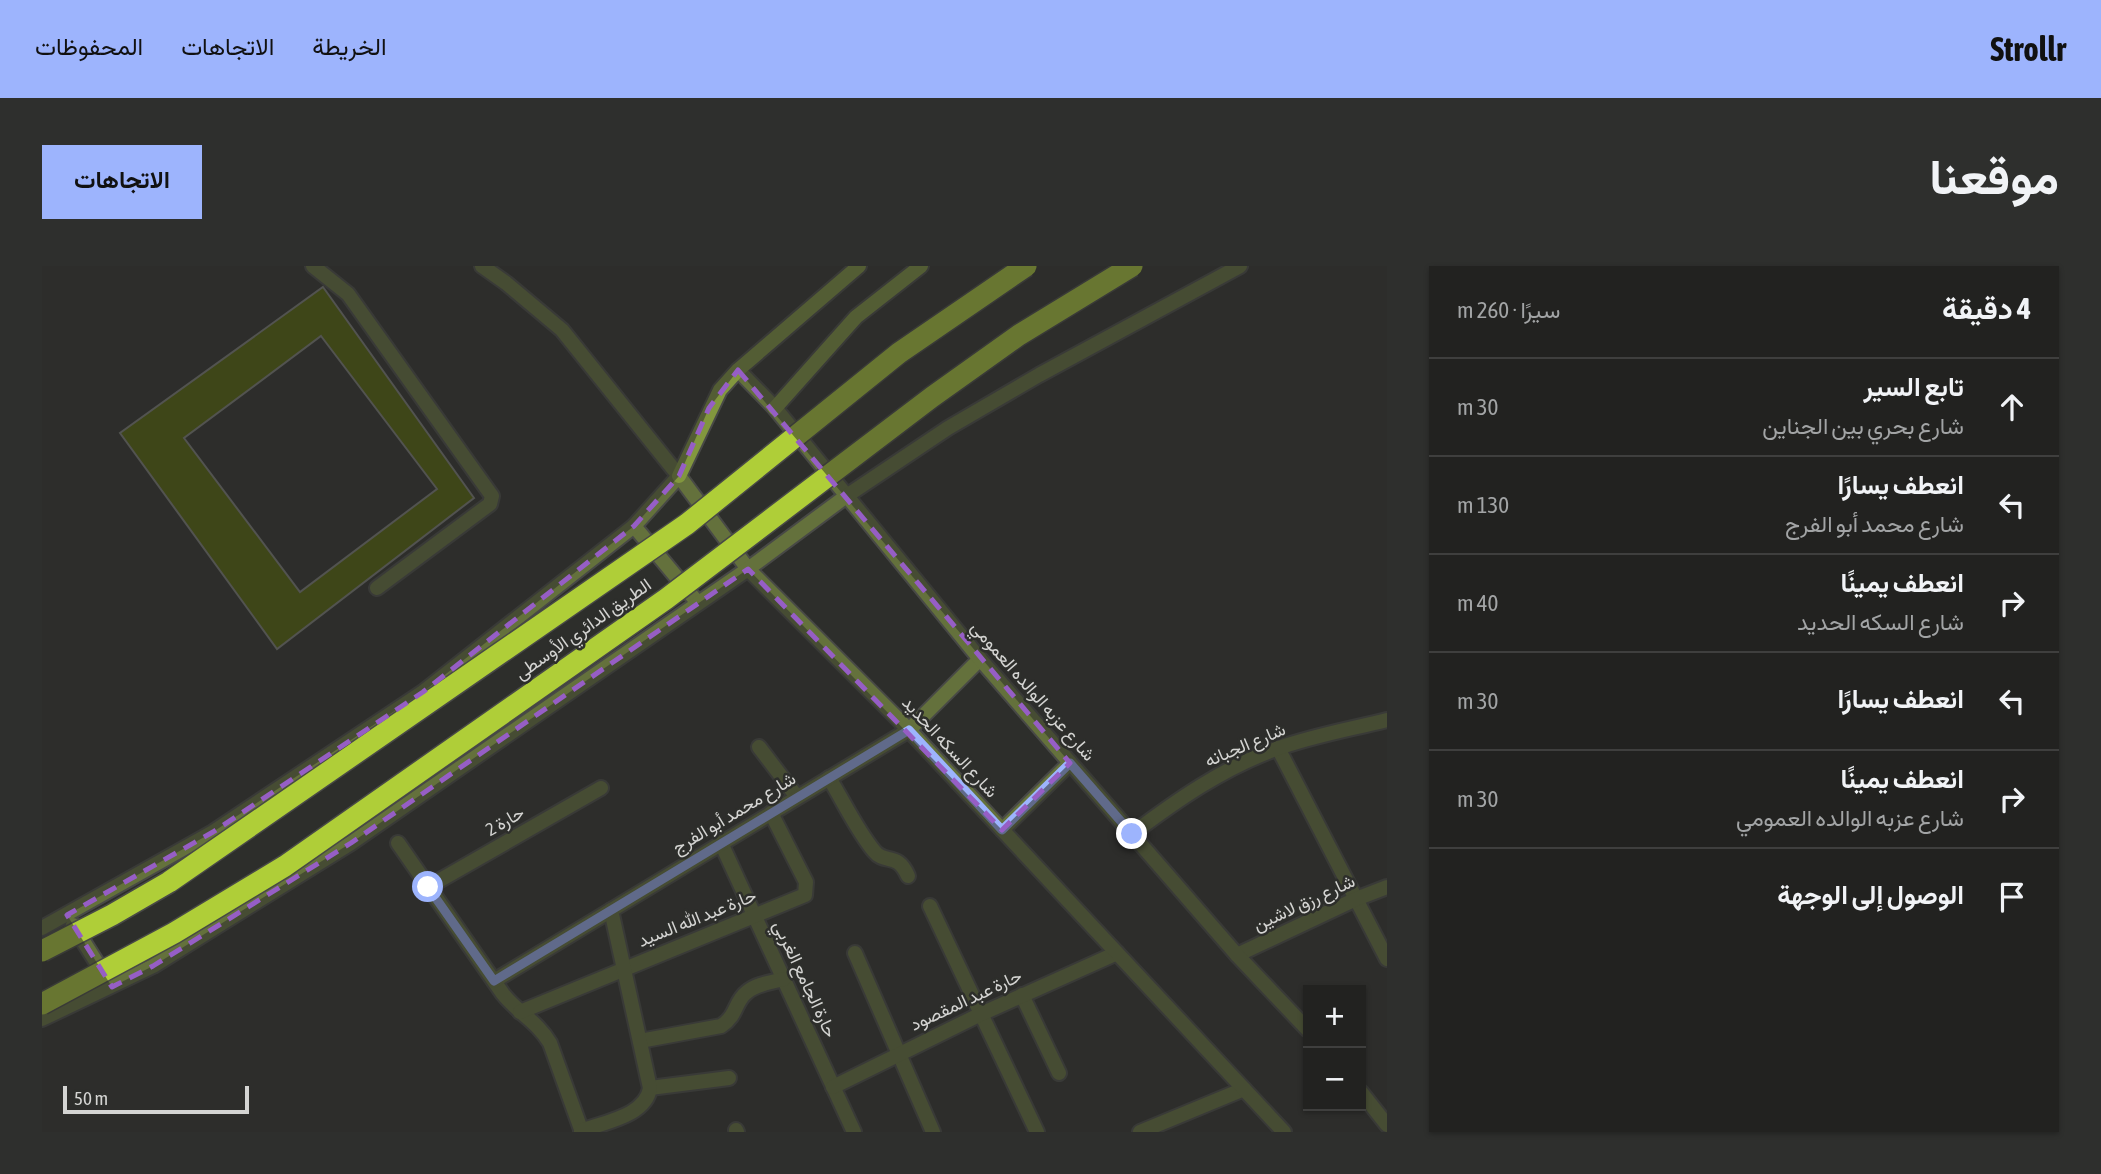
<!DOCTYPE html>
<html lang="ar">
<meta charset="utf-8">
<style>
body{margin:0;font-family:"Asap Condensed",Vazirmatn,sans-serif;background:#2e2f2d;color:#f1f3f6;direction:rtl}
.controls{position:absolute;right:21px;bottom:21px;display:grid;overflow:hidden;border-radius:0px;box-shadow:0 2px 5px #0004}
.controls button{width:63px;height:63px;display:grid;place-items:center;padding:0;border:0;border-bottom:2px solid #3f3f3e;background:#222220;color:#f1f3f6;font:35px sans-serif}
.scale{position:absolute;left:21px;bottom:18px;width:186px;box-sizing:border-box;padding-left:7px;border:4px solid #d4d4d2;border-top:0;font-size:19px;line-height:24px;white-space:nowrap;color:#d4d4d2;-webkit-text-stroke:5px #2d2e2b;paint-order:stroke}
.stop{position:absolute;width:21px;height:21px;margin:-16px;border:5px solid #9db4fd;border-radius:50%;background:#fff}
.stop.end{background:#9db4fd;border-color:#fff;box-shadow:0 2px 7px #0008}
.list{margin:0;padding:0;list-style:none}
h2{display:flex;justify-content:space-between;align-items:center;height:91px;margin:0;padding:0 28px;font-size:30px}
h2 small{font-size:23px;font-weight:400;color:#a2a4a5}
.list li{display:grid;grid-template-columns:46px 1fr auto;gap:21px;align-items:center;box-sizing:border-box;height:98px;padding:0 28px;border-top:2px solid #3f3f3e}
.list b{display:block;font-size:26px;white-space:nowrap}
.list p{margin:0;font-size:23px;white-space:nowrap;color:#a2a4a5}
.list em{font-size:23px;font-style:normal;color:#a2a4a5}
.icon{flex:none;width:38px;height:38px;fill:none;stroke:currentColor;stroke-width:2;stroke-linecap:round;stroke-linejoin:round}
.map{position:relative;flex:none;width:1345px;height:866px;overflow:hidden;direction:ltr;border-radius:0px}
header{display:flex;align-items:center;gap:42px;box-sizing:border-box;height:98px;padding:0 35px;background:#9db4fd;color:#111}
header strong{font-size:33px}
nav{display:flex;gap:38px;margin-inline-start:auto;font-size:24px}
.intro{display:flex;align-items:center;justify-content:space-between;box-sizing:border-box;height:168px;padding:0 42px}
h1{margin:0;font-size:49px}
.button{padding:18px 32px;border-radius:0px;background:#9db4fd;color:#111;font-size:24px;font-weight:700}
main{display:flex;gap:42px;padding:0 42px}
aside{flex:1;background:#222220;border-radius:0px;box-shadow:0 2px 5px #0004}
.map>svg:first-child{display:block}
.building{fill:#536402;stroke:#7f807c;stroke-width:2;fill-rule:evenodd}
.lines{fill:none;stroke-linecap:round;stroke-linejoin:round}
.minor-casing{stroke:#484946;stroke-width:18}
.tertiary-casing{stroke:#484946;stroke-width:18}
.secondary-casing{stroke:#484946;stroke-width:18}
.minor{stroke:#64713c;stroke-width:14}
.tertiary{stroke:#64713c;stroke-width:14}
.secondary{stroke:#82973e;stroke-width:14}
.motorway-bridge-casing{stroke:#484946;stroke-width:24;stroke-linecap:butt}
.motorway-bridge{stroke:#afce38;stroke-width:21}
.route{stroke:#9db4fd;stroke-width:9}
.marked{fill:none;stroke:#965ec5;stroke-width:5;stroke-dasharray:14 9;stroke-linejoin:round}
.labels{text-anchor:middle;stroke-width:5;stroke-linejoin:round;paint-order:stroke}
.street-label{font-size:18px;fill:#d4d4d2;stroke:#2d2e2b}
</style>
<header>
<strong>Strollr</strong>
<nav><a>الخريطة</a><a>الاتجاهات</a><a>المحفوظات</a></nav>
</header>
<div class="intro"><h1>موقعنا</h1><a class="button">الاتجاهات</a></div>
<main>
<aside>
<h2>4 دقيقة<small>سيرًا · 260 m</small></h2>
<ul class="list">
<li><svg class="icon" aria-label="ahead" viewBox="0 0 24 24"><path d="M12 20V5M6 11l6-6 6 6"/></svg><div><b>تابع السير</b><p>شارع بحري بين الجناين</p></div><em>30 m</em></li>
<li><svg class="icon" aria-label="left" viewBox="0 0 24 24"><path d="M17 20v-9H6M10 6l-5 5 5 5"/></svg><div><b>انعطف يسارًا</b><p>شارع محمد أبو الفرج</p></div><em>130 m</em></li>
<li><svg class="icon" aria-label="right" viewBox="0 0 24 24"><path d="M7 20v-9h11M14 6l5 5-5 5"/></svg><div><b>انعطف يمينًا</b><p>شارع السكه الحديد</p></div><em>40 m</em></li>
<li><svg class="icon" aria-label="left" viewBox="0 0 24 24"><path d="M17 20v-9H6M10 6l-5 5 5 5"/></svg><div><b>انعطف يسارًا</b></div><em>30 m</em></li>
<li><svg class="icon" aria-label="right" viewBox="0 0 24 24"><path d="M7 20v-9h11M14 6l5 5-5 5"/></svg><div><b>انعطف يمينًا</b><p>شارع عزبه الوالده العمومي</p></div><em>30 m</em></li>
<li><svg class="icon" aria-label="arrive" viewBox="0 0 24 24"><path d="M6 21V4h12l-3 4 3 4H6"/></svg><div><b>الوصول إلى الوجهة</b></div></li>
</ul>
</aside>
<div class="map">
<svg width="1345" height="866" viewBox="0 0 1345 866">
<rect width="100%" height="100%" fill="#2d2e2b"/>
<!-- building -->
<path class="building" d="M281 21 432 232 235 383 78 167ZM279 70 395 223 258 326 142 172Z"/>
<g class="lines">
<defs>
<g id="minor">
<path d="M271 0 306 28 450 230 448 238 335 322"/>
<path d="M440 0 464 17 520 64 637 210"/>
<path d="M717 481 755 531"/>
<path d="M1236 482 1345 693"/>
<path d="M787 512C802 536 814 563 832 585 843 599 855 585 866 610"/>
<path d="M960 564 1028 497"/>
<path d="M1090 568C1135 534 1181 502 1234 483 1269 470 1309 463 1345 454"/>
<path d="M356 577 461 728C476 747 495 755 508 777L540 866"/>
<path d="M679 577 812 866"/>
<path d="M386 621 559 522"/>
<path d="M888 640 995 866"/>
<path d="M813 687 891 866"/>
<path d="M1195 689 1314 633 1345 621"/>
<path d="M452 715 867 464 938 393"/>
<path d="M980 729 1017 807"/>
<path d="M478 746 763 629 764 616 729 547"/>
<path d="M598 775 679 760C696 749 692 736 705 726 714 718 730 716 742 713"/>
<path d="M791 821 939 748 1075 687"/>
<path d="M608 822 687 812"/>
<path d="M694 864 695 866"/>
<path d="M539 865C562 856 604 850 608 822L569 644"/>
<path d="M1098 866 1202 823"/>
</g>
<g id="tertiary">
<path d="M696 104 733 142 938 393 1195 689 1266 764"/>
<path d="M592 260 656 337"/>
<path d="M31 659 65 713"/>
<path d="M0 662 171 566 381 426 592 260 637 210 706 303 867 464 1242 866"/>
<path d="M0 753 111 700 309 577 706 303 803 231 906 162 997 109 1198 0"/>
<path d="M1319 826 1345 859"/>
</g>
<g id="secondary">
<path d="M733 142 814 51 879 0"/>
<path d="M637 210 678 124 696 104 817 0"/>
</g>
</defs>
<!-- minor casing -->
<use href="#minor" class="minor-casing"/>
<!-- tertiary casing -->
<use href="#tertiary" class="tertiary-casing"/>
<!-- secondary casing -->
<use href="#secondary" class="secondary-casing"/>
<!-- minor -->
<use href="#minor" class="minor"/>
<!-- tertiary -->
<use href="#tertiary" class="tertiary"/>
<!-- secondary -->
<use href="#secondary" class="secondary"/>
<defs>
<g id="motorway-bridge">
<path d="M0 685 70 649 127 616 645 258 857 87 984 0"/>
<path d="M0 738 132 667 243 600 624 333 890 131 977 69 1090 0"/>
</g>
</defs>
<!-- motorway-bridge casing -->
<use href="#motorway-bridge" class="motorway-bridge-casing"/>
<!-- motorway-bridge -->
<use href="#motorway-bridge" class="motorway-bridge"/>
</g>
<g class="lines">
<!-- route -->
<path class="route" d="M386 621 452 715 867 464 960 564 1028 497 1090 568"/>
</g>
<!-- marked area -->
<path d="M0 0H1345V866H0ZM696 104 1028 497 960 564 706 303 309 577 111 700 70 721 25 649 171 566 381 426 592 260 637 210 667 142Z" fill="#2d2e2b" fill-opacity=".55" fill-rule="evenodd"/>
<path class="marked" d="M696 104 1028 497 960 564 706 303 309 577 111 700 70 721 25 649 171 566 381 426 592 260 637 210 667 142Z"/>
<g class="labels">
<!-- street labels -->
<g class="street-label">
<text transform="translate(541 363) rotate(-35)" y="6">الطريق الدائري الأوسطى</text>
<text transform="translate(991 425) rotate(49)" y="6">شارع عزبه الوالده العمومي</text>
<text transform="translate(1203 479) rotate(-23)" y="6">شارع الجبانه</text>
<text transform="translate(908 481) rotate(47)" y="6">شارع السكه الحديد</text>
<text transform="translate(692 547) rotate(-31)" y="6">شارع محمد أبو الفرج</text>
<text transform="translate(463 555) rotate(-30)" y="6">حارة 2</text>
<text transform="translate(1262 637) rotate(-25)" y="6">شارع رزق لاشين</text>
<text transform="translate(655 652) rotate(-22)" y="6">حارة عبد الله السيد</text>
<text transform="translate(763 713) rotate(65)" y="6">حارة الجامع الغربي</text>
<text transform="translate(924 734) rotate(-25)" y="6">حارة عبد المقصود</text>
</g>
</g>
</svg>
<div class="controls">
<button>+</button>
<button>−</button>
</div>
<div class="scale">50 m</div>
<div class="stop" style="left:386px;top:621px"></div>
<div class="stop end" style="left:1090px;top:568px"></div>
</div>
</main>
